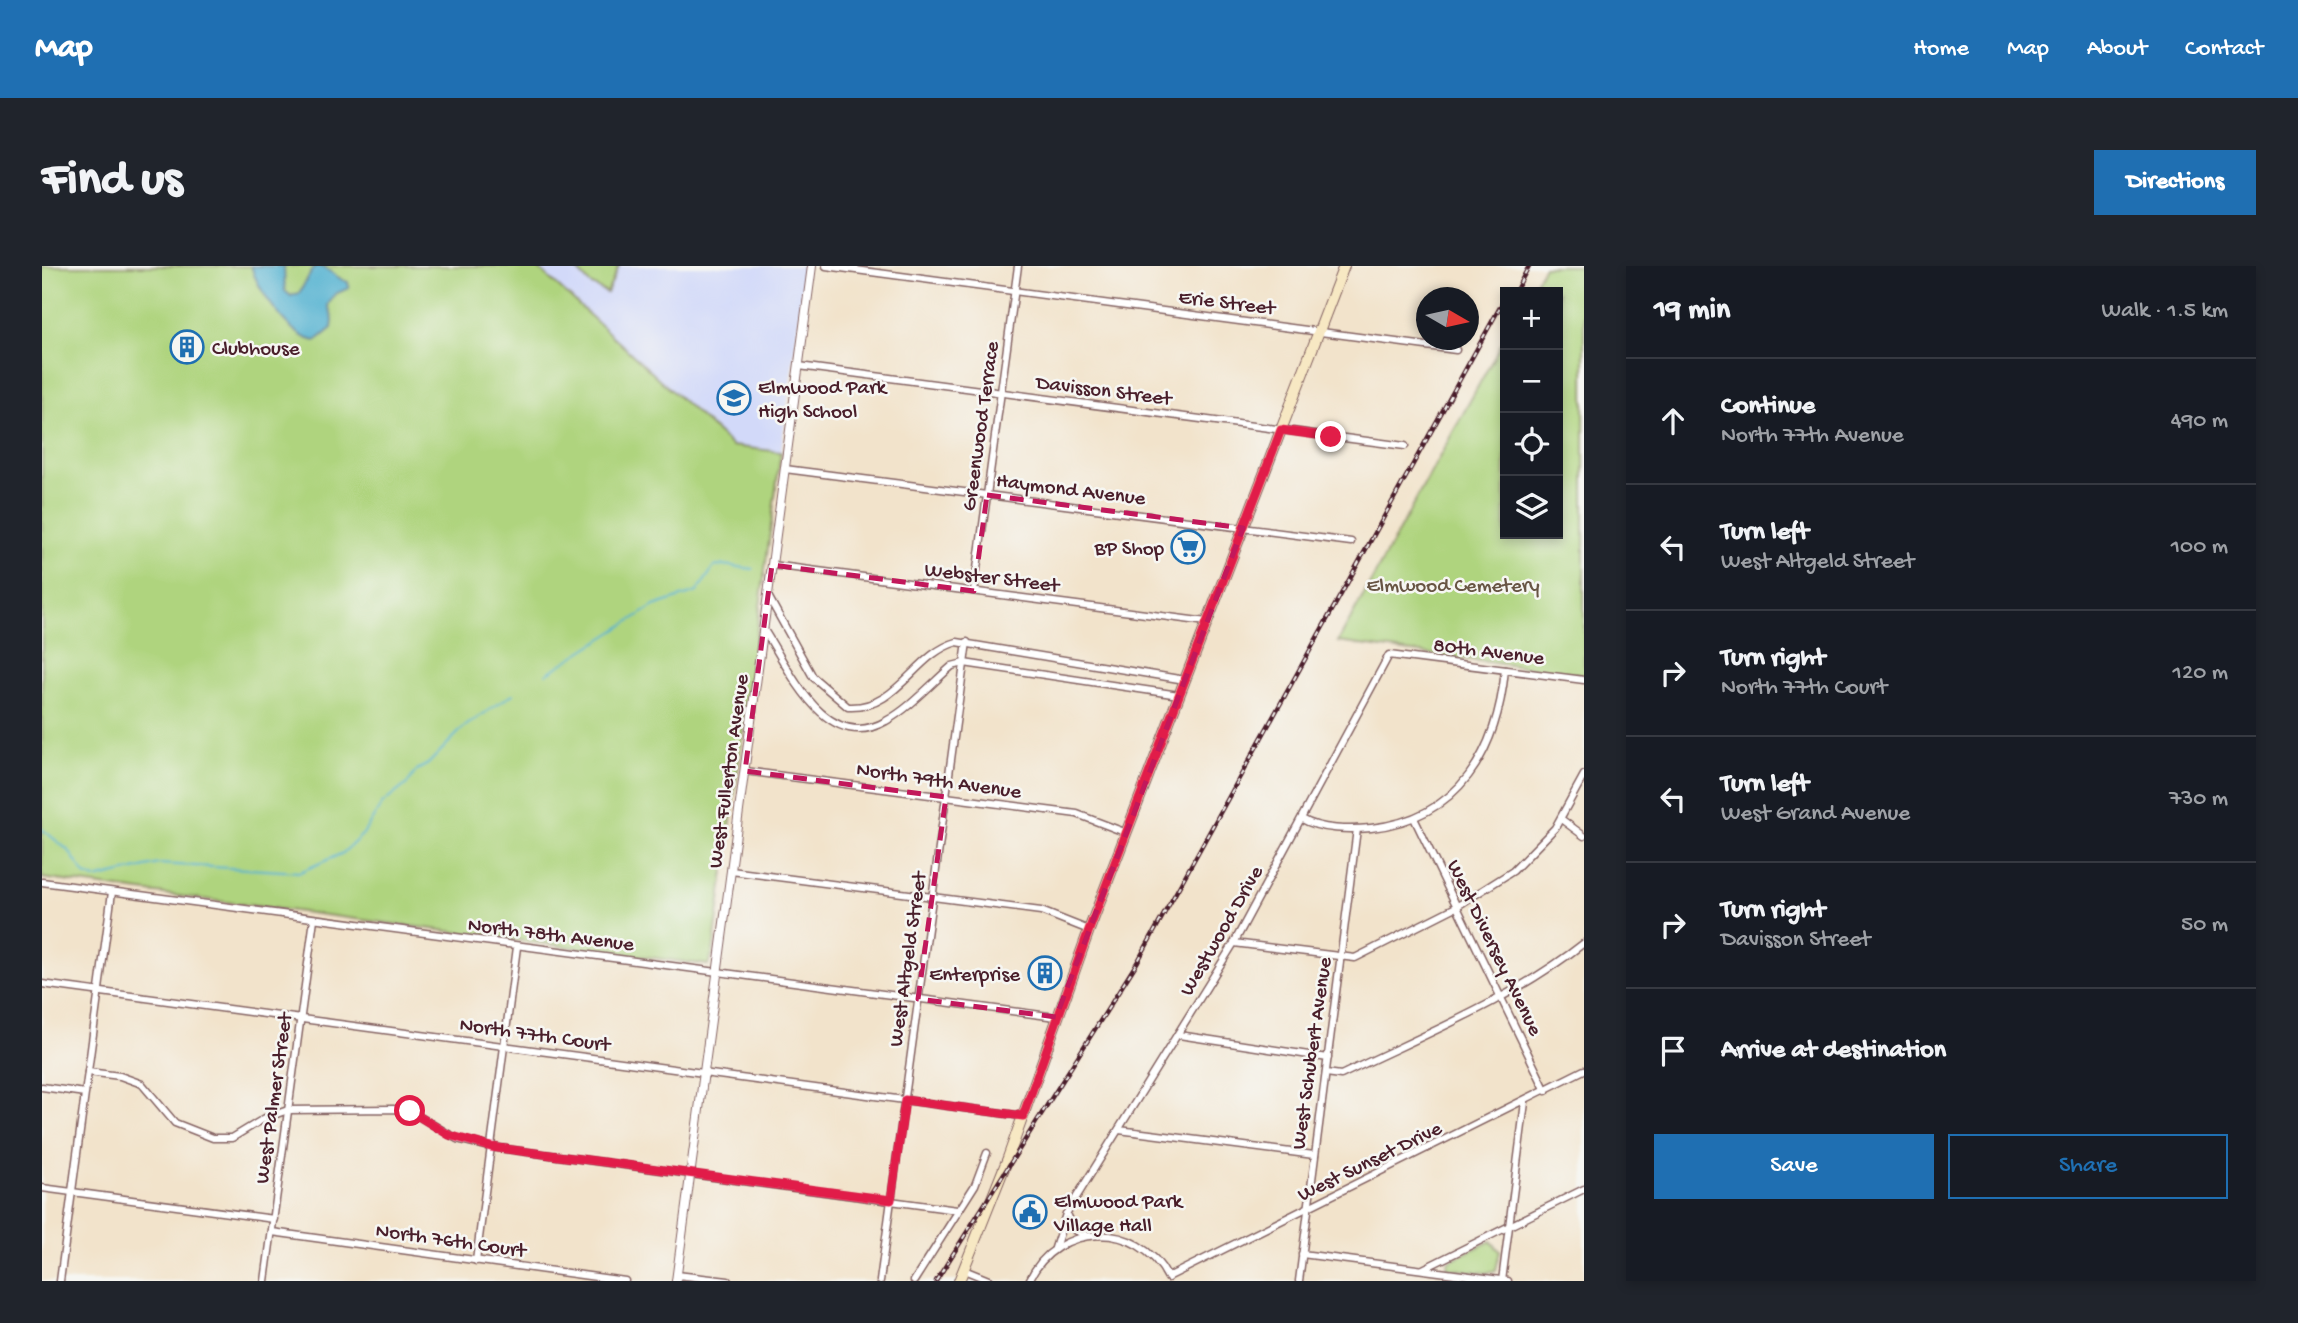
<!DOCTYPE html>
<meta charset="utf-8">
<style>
body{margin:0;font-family:"Gochi Hand",sans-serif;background:#20242c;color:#f1f3f6}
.controls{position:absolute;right:21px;top:21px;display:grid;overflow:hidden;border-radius:0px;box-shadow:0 4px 10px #0003}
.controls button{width:63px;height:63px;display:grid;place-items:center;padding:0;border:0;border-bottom:2px solid #363941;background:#171b24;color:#f1f3f6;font:35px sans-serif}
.compass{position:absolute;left:1374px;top:21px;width:63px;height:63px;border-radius:50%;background:#171b24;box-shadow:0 4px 10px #0003;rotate:99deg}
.stop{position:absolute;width:21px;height:21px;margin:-16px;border:5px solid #e11d48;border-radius:50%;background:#fff}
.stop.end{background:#e11d48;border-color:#fff;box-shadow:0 2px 7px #0008}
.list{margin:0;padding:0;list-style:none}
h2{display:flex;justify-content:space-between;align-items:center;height:91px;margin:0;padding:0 28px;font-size:30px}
h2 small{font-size:23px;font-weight:400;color:#9ea1a6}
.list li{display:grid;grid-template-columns:46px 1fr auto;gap:21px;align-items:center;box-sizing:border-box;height:126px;padding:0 28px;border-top:2px solid #363941}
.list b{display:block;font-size:26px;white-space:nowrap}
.list p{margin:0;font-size:23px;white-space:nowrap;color:#9ea1a6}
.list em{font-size:23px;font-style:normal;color:#9ea1a6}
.actions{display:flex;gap:14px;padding:21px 28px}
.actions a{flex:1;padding:16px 0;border:2px solid #1f6fb2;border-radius:0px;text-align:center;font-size:24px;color:#1f6fb2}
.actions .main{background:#1f6fb2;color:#fff}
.icon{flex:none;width:38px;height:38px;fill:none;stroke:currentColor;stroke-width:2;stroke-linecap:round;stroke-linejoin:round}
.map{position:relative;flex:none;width:1542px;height:1015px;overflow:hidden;border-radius:0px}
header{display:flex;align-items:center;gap:42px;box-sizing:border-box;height:98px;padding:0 35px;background:#1f6fb2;color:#fff}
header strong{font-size:33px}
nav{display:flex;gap:38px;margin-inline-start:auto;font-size:24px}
.intro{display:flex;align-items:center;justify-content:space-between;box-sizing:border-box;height:168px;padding:0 42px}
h1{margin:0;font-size:49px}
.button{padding:18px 32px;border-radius:0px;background:#1f6fb2;color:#fff;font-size:24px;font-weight:700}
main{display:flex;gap:42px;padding:0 42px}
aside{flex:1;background:#171b24;border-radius:0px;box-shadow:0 4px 10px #0003}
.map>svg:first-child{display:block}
.built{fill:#d2d9f9}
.green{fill:#afd47e;stroke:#7c7a54;stroke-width:2}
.water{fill:#51b1d0;stroke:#4e687e;stroke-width:2}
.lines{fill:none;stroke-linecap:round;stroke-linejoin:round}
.stream{stroke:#51b1d0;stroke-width:2}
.minor-casing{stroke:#856463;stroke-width:9}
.tertiary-casing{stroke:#856463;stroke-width:10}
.secondary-casing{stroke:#856463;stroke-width:12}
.minor{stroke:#fff;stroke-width:6}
.tertiary{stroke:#fff;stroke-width:8}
.secondary{stroke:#f7e8c3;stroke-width:10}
.rail-casing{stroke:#4a1f2b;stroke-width:4.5}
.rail{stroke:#f6f6f2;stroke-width:2;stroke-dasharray:5;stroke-linecap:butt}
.route{stroke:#e11d48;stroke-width:9}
.marked{fill:none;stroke:#c2185b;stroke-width:5;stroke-dasharray:14 9;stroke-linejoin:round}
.labels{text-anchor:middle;stroke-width:5;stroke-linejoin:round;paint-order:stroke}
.street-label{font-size:21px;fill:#4a1f2b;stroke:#f6f6f2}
.poi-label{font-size:21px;fill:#4a1f2b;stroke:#f6f6f2;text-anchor:start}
.park-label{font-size:21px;fill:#685544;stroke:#f6f6f2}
</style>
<header>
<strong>Map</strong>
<nav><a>Home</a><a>Map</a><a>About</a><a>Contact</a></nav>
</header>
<div class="intro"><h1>Find us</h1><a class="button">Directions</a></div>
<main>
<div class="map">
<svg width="1542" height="1015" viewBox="0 0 1542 1015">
<rect width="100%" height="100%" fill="#f6f6f2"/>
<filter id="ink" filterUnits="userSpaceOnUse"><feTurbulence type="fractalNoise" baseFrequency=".0143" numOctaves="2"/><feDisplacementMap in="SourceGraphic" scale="14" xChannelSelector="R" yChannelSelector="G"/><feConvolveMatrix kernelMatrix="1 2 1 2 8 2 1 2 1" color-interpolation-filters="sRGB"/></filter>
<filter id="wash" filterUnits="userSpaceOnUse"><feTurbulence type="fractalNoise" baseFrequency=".00686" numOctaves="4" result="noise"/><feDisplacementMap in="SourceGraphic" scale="28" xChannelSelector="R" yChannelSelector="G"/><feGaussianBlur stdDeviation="1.57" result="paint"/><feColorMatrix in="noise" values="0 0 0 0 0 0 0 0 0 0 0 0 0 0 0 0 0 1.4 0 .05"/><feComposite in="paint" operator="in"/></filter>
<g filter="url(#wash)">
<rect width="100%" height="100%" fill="#f2e3cb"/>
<!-- built -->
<path class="built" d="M494 0H764L739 186 690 180Z"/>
<!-- green -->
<g class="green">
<path d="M0 0H494L690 180 739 186 671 686 666 699 0 612Z"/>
<path d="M531 0H577L565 27 548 18Z"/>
<path d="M1502 0H1542V409L1296 376 1463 71V268H1516V26H1488Z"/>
<path d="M1449 975 1458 985 1454 1004 1444 1007 1405 1002 1406 995Z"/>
</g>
<!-- water -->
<path class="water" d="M209 0H242L243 25 249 30 257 27 273 0C287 0 292 12 306 16L307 22 293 28 286 39 291 54 290 62 274 75C248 72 216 24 209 0Z"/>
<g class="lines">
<!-- stream -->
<g class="stream">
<path d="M504 408 612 340 655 326 672 301 681 299 711 303"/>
<path d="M0 563 27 585 43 609 53 613 117 598 258 606 301 587 321 568 340 538 365 518 375 504 386 498 422 461 471 428"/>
</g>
</g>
</g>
<g filter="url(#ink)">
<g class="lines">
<defs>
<g id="minor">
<path d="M784 0 1414 84"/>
<path d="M757 100 1363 180"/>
<path d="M743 203 1309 276"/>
<path d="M730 299 1165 356"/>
<path d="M932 325 976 0"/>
<path d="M726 330 771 411 806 441C856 444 872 388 915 376L1143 414"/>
<path d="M722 364C747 402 783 490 844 455 868 442 889 418 910 400L922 397 1137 429"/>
<path d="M703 505 1035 548 1085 567"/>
<path d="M1372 552 1504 825"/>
<path d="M1260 553C1278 564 1309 564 1329 562 1418 552 1455 485 1463 404"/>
<path d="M1519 553 1542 570"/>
<path d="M689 605 999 645 1047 664"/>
<path d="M0 616 1014 751"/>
<path d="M1192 677 1313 692 1414 641 1471 605 1513 562 1542 509"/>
<path d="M0 718 981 850"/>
<path d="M1137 769 1286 792"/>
<path d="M46 806 78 810 100 818 133 857 171 872H190L223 852 246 844 351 843 368 845 415 873 449 881 915 944"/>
<path d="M1284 807 1299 809C1381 769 1470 734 1542 677"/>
<path d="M0 821 43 827"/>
<path d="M1077 864 1272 889"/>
<path d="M0 922 232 953"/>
<path d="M1024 948 1032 964 1042 968"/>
<path d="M230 966 583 1015"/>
<path d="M1013 982 1024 948 1192 677 1347 389 1542 414"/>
<path d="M1260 988 1466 1015"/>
<path d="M434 995 475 681"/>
<path d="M1381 1003 1542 923"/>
<path d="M922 1004 949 1015"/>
<path d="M635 1009 686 1015"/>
<path d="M1126 1011 1542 804"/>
<path d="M18 1015 70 626"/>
<path d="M223 1015 272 653"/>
<path d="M838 1015 925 376"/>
<path d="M872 1015 933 919 945 887"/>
<path d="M987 1015C1014 956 1097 953 1126 1012"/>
<path d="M1257 1015 1315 563"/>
<path d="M1460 1015 1483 836"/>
</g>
<path id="tertiary" d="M634 1015 770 0"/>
<path id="secondary" d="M917 1015 966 892 1047 664 1302 0"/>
</defs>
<!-- minor casing -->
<use href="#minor" class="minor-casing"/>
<!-- tertiary casing -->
<use href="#tertiary" class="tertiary-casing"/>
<!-- secondary casing -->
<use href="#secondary" class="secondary-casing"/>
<!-- minor -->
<use href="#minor" class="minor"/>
<!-- tertiary -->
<use href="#tertiary" class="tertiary"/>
<!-- secondary -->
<use href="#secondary" class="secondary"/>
<defs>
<g id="rail">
<path d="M1473 26 1487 0"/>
<path d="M894 1015 1096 695 1463 32"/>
</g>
</defs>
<!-- rail casing -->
<use href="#rail" class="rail-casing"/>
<!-- rail -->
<use href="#rail" class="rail"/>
</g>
</g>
<g class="lines" filter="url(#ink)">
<!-- route -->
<path class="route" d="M368 845 407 869 449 881 849 934 863 834 981 850 1047 664 1239 164 1289 171"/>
</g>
<!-- marked area -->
<path class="marked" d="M945 229 1201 262 1014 751 876 733 904 531 703 505 730 299 932 325Z"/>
<!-- icons -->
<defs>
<symbol id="building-ring" viewBox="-11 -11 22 22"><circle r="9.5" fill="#f6f6f2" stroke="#1f6fb2" stroke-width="1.5"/><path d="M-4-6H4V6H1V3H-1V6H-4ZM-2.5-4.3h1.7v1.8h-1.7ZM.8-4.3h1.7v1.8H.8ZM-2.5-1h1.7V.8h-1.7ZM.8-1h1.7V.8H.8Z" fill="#1f6fb2"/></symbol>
<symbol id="school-ring" viewBox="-11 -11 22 22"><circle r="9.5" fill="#f6f6f2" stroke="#1f6fb2" stroke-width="1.5"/><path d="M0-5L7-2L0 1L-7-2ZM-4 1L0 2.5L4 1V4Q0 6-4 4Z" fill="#1f6fb2"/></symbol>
<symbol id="supermarket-ring" viewBox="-11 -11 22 22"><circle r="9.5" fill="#f6f6f2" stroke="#1f6fb2" stroke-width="1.5"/><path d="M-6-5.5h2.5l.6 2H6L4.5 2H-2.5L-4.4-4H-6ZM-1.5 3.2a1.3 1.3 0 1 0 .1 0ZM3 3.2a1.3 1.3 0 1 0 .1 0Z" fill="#1f6fb2"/></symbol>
<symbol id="civic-ring" viewBox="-11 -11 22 22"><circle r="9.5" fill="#f6f6f2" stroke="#1f6fb2" stroke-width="1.5"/><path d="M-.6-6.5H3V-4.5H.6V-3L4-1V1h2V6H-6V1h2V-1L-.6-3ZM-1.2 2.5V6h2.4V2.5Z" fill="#1f6fb2"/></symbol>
</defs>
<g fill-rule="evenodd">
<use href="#building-ring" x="126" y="62" width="38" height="38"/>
<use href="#school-ring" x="673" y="113" width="38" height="38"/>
<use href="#supermarket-ring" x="1127" y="262" width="38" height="38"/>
<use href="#building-ring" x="984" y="688" width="38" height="38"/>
<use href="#civic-ring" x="969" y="927" width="38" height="38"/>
</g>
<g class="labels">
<!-- street labels -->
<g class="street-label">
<text transform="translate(1185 35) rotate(7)" y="7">Erie Street</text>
<text transform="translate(1062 123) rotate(7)" y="7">Davisson Street</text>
<text transform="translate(937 160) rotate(-82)" y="7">Greenwood Terrace</text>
<text transform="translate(1029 222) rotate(7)" y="7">Haymond Avenue</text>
<text transform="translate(950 310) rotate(7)" y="7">Webster Street</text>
<text transform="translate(1447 384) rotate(7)" y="7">80th Avenue</text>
<text transform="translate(685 505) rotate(-82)" y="7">West Fullerton Avenue</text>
<text transform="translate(897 513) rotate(8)" y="7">North 79th Avenue</text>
<text transform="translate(1178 664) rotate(-60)" y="7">Westwood Drive</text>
<text transform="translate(509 667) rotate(7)" y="7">North 78th Avenue</text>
<text transform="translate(1454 681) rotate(64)" y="7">West Diversey Avenue</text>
<text transform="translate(864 693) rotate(-82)" y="7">West Altgeld Street</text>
<text transform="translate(493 767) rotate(8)" y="7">North 77th Court</text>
<text transform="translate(1268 787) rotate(-82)" y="7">West Schubert Avenue</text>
<text transform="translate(230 832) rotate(-82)" y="7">West Palmer Street</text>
<text transform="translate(1327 894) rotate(-26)" y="7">West Sunset Drive</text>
<text transform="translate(409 973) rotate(8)" y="7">North 76th Court</text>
</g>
<!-- poi labels -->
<g class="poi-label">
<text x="170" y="88">Clubhouse</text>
<text x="716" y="127">Elmwood Park<tspan x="716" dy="24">High School</tspan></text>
<text x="1122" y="288" text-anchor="end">BP Shop</text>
<text x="978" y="714" text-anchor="end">Enterprise</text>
<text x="1012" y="941">Elmwood Park<tspan x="1012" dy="24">Village Hall</tspan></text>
</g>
<!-- park labels -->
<g class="park-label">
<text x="1411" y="325">Elmwood Cemetery</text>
</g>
</g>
</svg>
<div class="controls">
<button>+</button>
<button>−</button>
<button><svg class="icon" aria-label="locate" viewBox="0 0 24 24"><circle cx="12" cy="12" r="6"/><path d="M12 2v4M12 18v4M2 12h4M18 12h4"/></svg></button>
<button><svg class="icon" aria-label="layers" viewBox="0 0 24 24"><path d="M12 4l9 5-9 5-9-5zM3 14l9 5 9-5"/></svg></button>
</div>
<svg class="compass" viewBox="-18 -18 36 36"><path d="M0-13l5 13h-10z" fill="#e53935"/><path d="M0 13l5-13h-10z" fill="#9ea1a6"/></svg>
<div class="stop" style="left:368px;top:845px"></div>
<div class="stop end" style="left:1289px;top:171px"></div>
</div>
<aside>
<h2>19 min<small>Walk · 1.5 km</small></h2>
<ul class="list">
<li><svg class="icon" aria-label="ahead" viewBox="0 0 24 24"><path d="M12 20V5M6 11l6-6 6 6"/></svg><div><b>Continue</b><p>North 77th Avenue</p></div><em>490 m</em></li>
<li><svg class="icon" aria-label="left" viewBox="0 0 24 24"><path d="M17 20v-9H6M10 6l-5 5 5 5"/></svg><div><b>Turn left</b><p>West Altgeld Street</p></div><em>100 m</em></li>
<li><svg class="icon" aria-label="right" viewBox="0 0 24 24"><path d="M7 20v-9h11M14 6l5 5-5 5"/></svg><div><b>Turn right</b><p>North 77th Court</p></div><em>120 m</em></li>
<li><svg class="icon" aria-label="left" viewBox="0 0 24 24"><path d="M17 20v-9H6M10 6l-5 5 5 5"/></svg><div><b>Turn left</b><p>West Grand Avenue</p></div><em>730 m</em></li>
<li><svg class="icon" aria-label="right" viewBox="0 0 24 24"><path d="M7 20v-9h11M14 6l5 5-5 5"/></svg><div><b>Turn right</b><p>Davisson Street</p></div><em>50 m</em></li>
<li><svg class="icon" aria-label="arrive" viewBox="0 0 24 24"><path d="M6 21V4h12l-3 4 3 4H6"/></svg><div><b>Arrive at destination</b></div></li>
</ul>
<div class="actions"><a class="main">Save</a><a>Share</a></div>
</aside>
</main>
